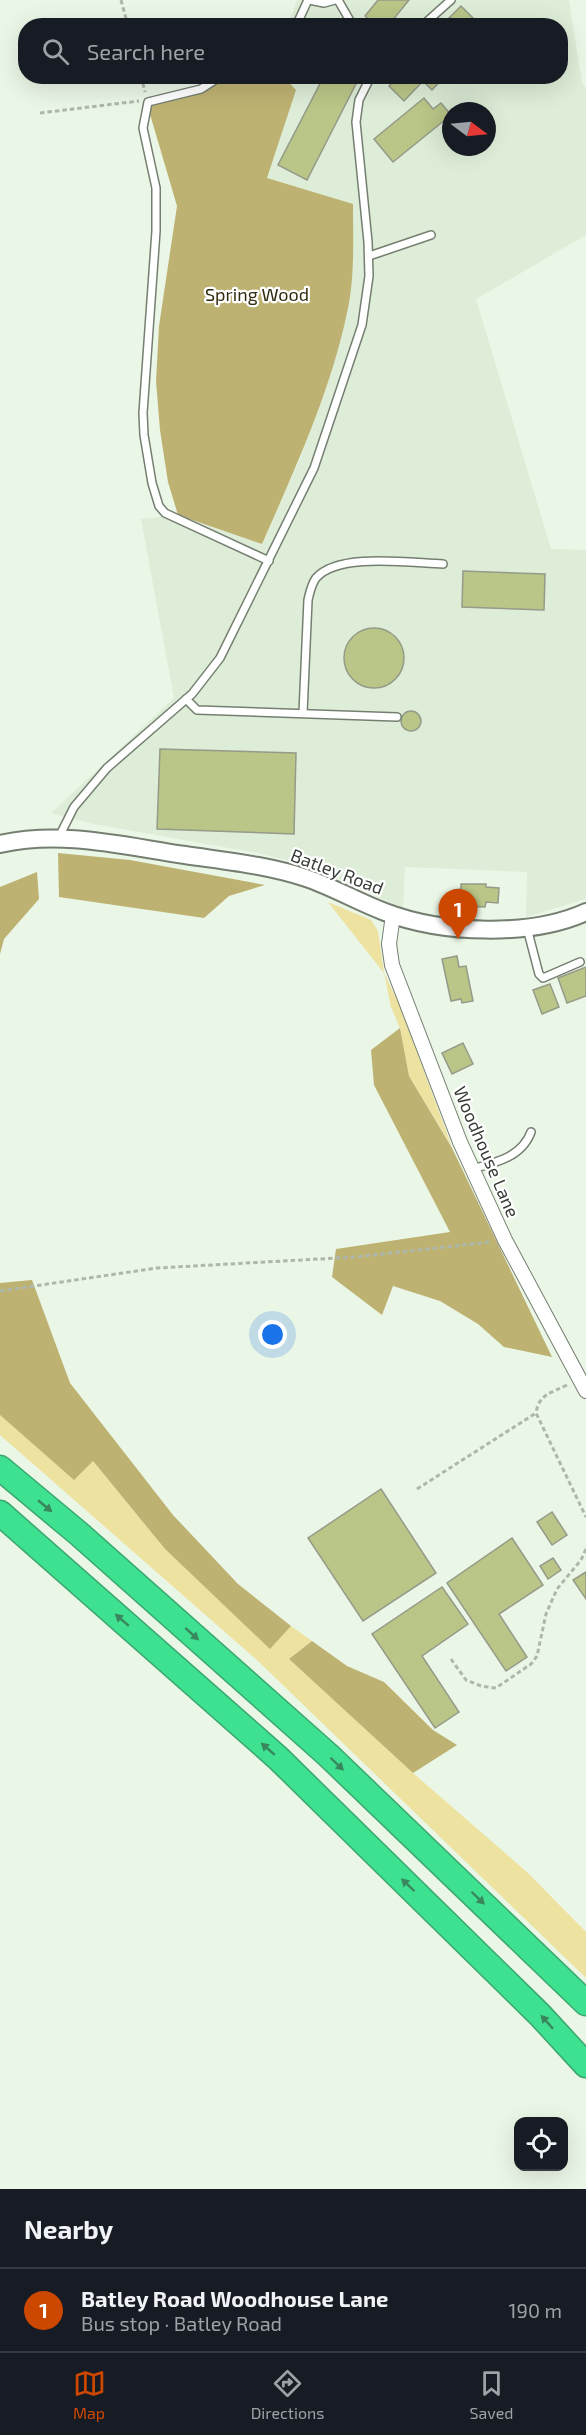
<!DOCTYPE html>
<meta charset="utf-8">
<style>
body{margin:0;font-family:"Exo 2",sans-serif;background:#20242c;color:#f1f3f6}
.controls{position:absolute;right:18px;bottom:18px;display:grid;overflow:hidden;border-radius:12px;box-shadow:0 6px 24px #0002}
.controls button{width:54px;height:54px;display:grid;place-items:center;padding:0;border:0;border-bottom:2px solid #363941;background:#171b24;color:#f1f3f6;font:30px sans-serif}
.compass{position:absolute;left:442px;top:102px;width:54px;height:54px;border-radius:50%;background:#171b24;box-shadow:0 6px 24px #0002;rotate:106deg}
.you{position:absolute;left:273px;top:1335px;width:21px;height:21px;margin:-15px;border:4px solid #fff;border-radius:50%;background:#1a73e8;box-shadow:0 0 0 9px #1a73e833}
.badge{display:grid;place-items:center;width:39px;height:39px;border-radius:50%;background:#cc4700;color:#fff;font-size:20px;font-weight:700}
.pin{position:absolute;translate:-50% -50px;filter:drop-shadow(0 2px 3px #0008)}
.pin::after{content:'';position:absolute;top:32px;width:21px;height:18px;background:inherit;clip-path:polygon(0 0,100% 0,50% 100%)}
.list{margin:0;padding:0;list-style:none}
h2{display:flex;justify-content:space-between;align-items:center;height:78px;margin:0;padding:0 24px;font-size:26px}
h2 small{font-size:20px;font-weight:400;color:#9ea1a6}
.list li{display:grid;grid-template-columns:39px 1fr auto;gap:18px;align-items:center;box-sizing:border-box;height:84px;padding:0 24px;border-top:2px solid #363941}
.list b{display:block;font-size:22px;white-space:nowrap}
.list p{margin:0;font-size:20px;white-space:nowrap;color:#9ea1a6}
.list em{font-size:20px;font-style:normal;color:#9ea1a6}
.icon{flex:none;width:33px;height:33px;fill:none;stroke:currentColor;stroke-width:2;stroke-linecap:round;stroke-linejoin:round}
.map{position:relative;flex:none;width:586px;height:2189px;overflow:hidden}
.search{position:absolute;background:#171b24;box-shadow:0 6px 24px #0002;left:18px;right:18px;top:18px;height:66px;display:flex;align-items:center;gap:15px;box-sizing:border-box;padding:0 21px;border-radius:24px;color:#9ea1a6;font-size:22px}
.sheet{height:162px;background:#171b24}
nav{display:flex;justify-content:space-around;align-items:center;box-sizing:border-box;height:84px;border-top:2px solid #363941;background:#171b24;font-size:16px;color:#9ea1a6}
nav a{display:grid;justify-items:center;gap:3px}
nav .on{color:#cc4700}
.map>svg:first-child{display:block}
.built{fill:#ddedd7;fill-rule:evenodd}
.green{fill:#eee2a1}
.forest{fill:#beb272}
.building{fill:#b9c687;stroke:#969a89;stroke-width:1.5}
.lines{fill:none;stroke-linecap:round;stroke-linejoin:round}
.service-casing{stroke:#757f71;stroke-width:10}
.minor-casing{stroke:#757f71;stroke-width:16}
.tertiary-casing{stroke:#757f71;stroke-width:20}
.motorway-casing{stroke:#3ba770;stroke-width:27}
.path{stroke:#aeb7ab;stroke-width:3;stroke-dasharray:4.5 3;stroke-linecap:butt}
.service{stroke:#fff;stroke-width:7}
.minor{stroke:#fff;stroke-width:14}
.tertiary{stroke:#fff;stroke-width:16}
.motorway{stroke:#3de18f;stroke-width:24}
.oneway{fill:#3a865e}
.labels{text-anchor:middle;stroke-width:4.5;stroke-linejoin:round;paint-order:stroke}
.park-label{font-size:18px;fill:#312b0e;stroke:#fff}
.street-label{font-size:18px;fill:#373c36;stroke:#fff}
</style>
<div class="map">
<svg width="586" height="2189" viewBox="0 0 586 2189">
<rect width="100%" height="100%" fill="#eaf6e6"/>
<!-- built -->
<path class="built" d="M297 0H569L582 83 586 88V235L476 299 551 549 586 550V899L526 917 527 872 405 867 403 908 310 866 258 853 94 824 51 813 174 698 141 519 178 515 262 544 302 454 330 375 348 312 267 178 296 90 284 77 560 76V26L285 25 290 21ZM451 111H487V147H451Z"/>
<!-- green -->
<g class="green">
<path d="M328 902 371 920 378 931 384 973 399 1004 452 1147 409 1076 400 1028 391 1007 384 973Z"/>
<path d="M0 1415 74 1479 92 1460 165 1549 270 1648 291 1626 312 1641 289 1659 413 1773 527 1872 586 1932V1978L258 1661 0 1435Z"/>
</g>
<!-- forest -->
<g class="forest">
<path d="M219 77H284L296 90 267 178 353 204C353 239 355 278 347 313 330 393 295 469 262 544L178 515 168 482 160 430 156 381 159 326 177 206 147 104 201 89Z"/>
<path d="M58 853 130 860 265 885 229 896 204 918 59 897Z"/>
<path d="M37 872 39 899 4 939 0 954V887Z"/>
<path d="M400 1028 409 1076 452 1148 552 1357 504 1347 478 1324 440 1301 393 1286 382 1315 332 1277 336 1249 450 1232 374 1085 371 1050Z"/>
<path d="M32 1280 70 1383 173 1515 238 1584 291 1626 270 1649 165 1549 93 1461 74 1480 0 1415V1283Z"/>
<path d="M312 1641 347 1666 384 1682 433 1730 457 1745 413 1773 289 1659Z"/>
</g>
<!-- building -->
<g class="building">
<path d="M378 0H409L388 26H376L365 16Z"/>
<path d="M461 6 481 26H451L446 21Z"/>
<path d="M324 76H360L307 180 278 165Z"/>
<path d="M399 76H445L432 90 423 81 404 101 389 86Z"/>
<path d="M424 98 433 109 441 103 451 115 393 162 374 139Z"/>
<path d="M463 571 545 574 544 610 462 607Z"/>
<circle cx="374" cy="658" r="30"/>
<circle cx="411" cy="721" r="10"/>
<path d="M160 749 296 753 294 834 157 829Z"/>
<path d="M461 884H486V887L499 888 498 903 486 902 485 907 460 906V899L455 898 452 895 454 890 461 889Z"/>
<path d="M457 956 459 967 466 966 473 1001 462 1003 461 999 451 1001 442 959Z"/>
<path d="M586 967V996L567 1003 558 978Z"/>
<path d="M550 984 559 1007 542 1014 533 990Z"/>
<path d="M463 1043 473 1064 452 1074 442 1053Z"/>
<path d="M381 1489 436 1573 363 1621 308 1538Z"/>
<path d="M552 1512 567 1535 552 1545 537 1522Z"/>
<path d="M512 1538 543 1585 499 1614 527 1657 506 1671 447 1583Z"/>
<path d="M553 1558 561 1570 548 1579 540 1566Z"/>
<path d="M586 1572V1599L573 1580Z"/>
<path d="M442 1587 468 1624 422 1656 459 1712 435 1728 372 1634Z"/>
</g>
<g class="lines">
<defs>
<g id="service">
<path d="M309 0 324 3 335 0"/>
<path d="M338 0 353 26"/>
<path d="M296 26 308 0"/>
<path d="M422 26 451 0"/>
<path d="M221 76 201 89 148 102 143 128 156 188V231L143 413 144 435 152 483 159 506 165 513 269 561"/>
<path d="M369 256 431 235"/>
<path d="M186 699 197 710 397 717"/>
<path d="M303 713 308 600C310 592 311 585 316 578 338 552 411 563 443 564"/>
<path d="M59 837 74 807 107 768 192 694 220 658 314 468 362 325 369 276 368 242 356 122 359 100 371 76"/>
<path d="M527 928 539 974 543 978 580 962"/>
<path d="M472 1169C495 1163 522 1157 531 1132"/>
</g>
<path id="minor" d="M393 915 389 944 392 965 460 1142 505 1240 586 1391"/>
<path id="tertiary" d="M0 844C62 830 123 846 185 855 225 861 267 865 306 878 333 887 358 902 385 912 442 934 531 937 586 912"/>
<g id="motorway">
<path d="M0 1468 78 1533 328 1755 586 2003"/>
<path d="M0 1513 278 1758 540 2015 586 2065"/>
</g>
</defs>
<!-- service casing -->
<use href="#service" class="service-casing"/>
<!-- minor casing -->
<use href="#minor" class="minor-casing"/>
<!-- tertiary casing -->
<use href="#tertiary" class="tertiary-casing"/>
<!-- motorway casing -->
<use href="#motorway" class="motorway-casing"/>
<!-- path -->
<g class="path">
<path d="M121 0 128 26"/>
<path d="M141 76 145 92"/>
<path d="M40 113 139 101"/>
<path d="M0 1291 157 1268 355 1257 490 1242"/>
<path d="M567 1385C551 1393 539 1394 536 1413L586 1517"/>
<path d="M417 1489 536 1413"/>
<path d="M451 1659 466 1680 481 1686 496 1688 531 1664 537 1656 546 1614 557 1589 581 1560 586 1549"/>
</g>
<!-- service -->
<use href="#service" class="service"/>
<!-- minor -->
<use href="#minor" class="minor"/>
<!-- tertiary -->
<use href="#tertiary" class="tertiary"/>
<!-- motorway -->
<use href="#motorway" class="motorway"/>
</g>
<!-- one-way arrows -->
<defs><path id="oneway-solid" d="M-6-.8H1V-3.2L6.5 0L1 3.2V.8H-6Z" transform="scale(1.5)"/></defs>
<g class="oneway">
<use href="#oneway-solid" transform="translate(45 1506) rotate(40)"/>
<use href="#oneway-solid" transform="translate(122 1620) rotate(-139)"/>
<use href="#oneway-solid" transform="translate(192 1634) rotate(42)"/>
<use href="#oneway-solid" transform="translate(268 1749) rotate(-139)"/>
<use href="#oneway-solid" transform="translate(337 1764) rotate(44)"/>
<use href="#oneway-solid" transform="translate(408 1885) rotate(-136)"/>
<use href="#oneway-solid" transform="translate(478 1898) rotate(44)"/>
<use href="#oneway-solid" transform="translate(547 2022) rotate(-132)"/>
</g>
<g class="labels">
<!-- park labels -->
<g class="park-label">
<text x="257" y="301">Spring Wood</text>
</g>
<!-- street labels -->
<g class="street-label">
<text transform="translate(337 872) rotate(21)" y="6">Batley Road</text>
<text transform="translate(486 1152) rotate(67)" y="6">Woodhouse Lane</text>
</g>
</g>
</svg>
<div class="controls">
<button><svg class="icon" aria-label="locate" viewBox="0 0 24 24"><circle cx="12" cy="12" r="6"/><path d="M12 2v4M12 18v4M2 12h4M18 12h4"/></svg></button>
</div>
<svg class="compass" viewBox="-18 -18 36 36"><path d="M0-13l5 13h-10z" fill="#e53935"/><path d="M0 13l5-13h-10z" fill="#9ea1a6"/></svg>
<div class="you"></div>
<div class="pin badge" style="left:458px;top:939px">1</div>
<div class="search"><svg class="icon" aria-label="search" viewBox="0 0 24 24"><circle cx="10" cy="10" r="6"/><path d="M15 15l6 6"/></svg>Search here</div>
</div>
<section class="sheet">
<h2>Nearby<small></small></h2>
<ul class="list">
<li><span class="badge">1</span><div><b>Batley Road Woodhouse Lane</b><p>Bus stop · Batley Road</p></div><em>190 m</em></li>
</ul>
</section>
<nav>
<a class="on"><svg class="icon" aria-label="map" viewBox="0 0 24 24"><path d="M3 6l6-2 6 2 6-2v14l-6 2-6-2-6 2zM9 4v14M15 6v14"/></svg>Map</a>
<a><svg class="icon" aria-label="directions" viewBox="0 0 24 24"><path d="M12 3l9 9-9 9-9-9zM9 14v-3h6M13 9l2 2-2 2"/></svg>Directions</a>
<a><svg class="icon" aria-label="saved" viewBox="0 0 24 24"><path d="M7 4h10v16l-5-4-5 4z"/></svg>Saved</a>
</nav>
